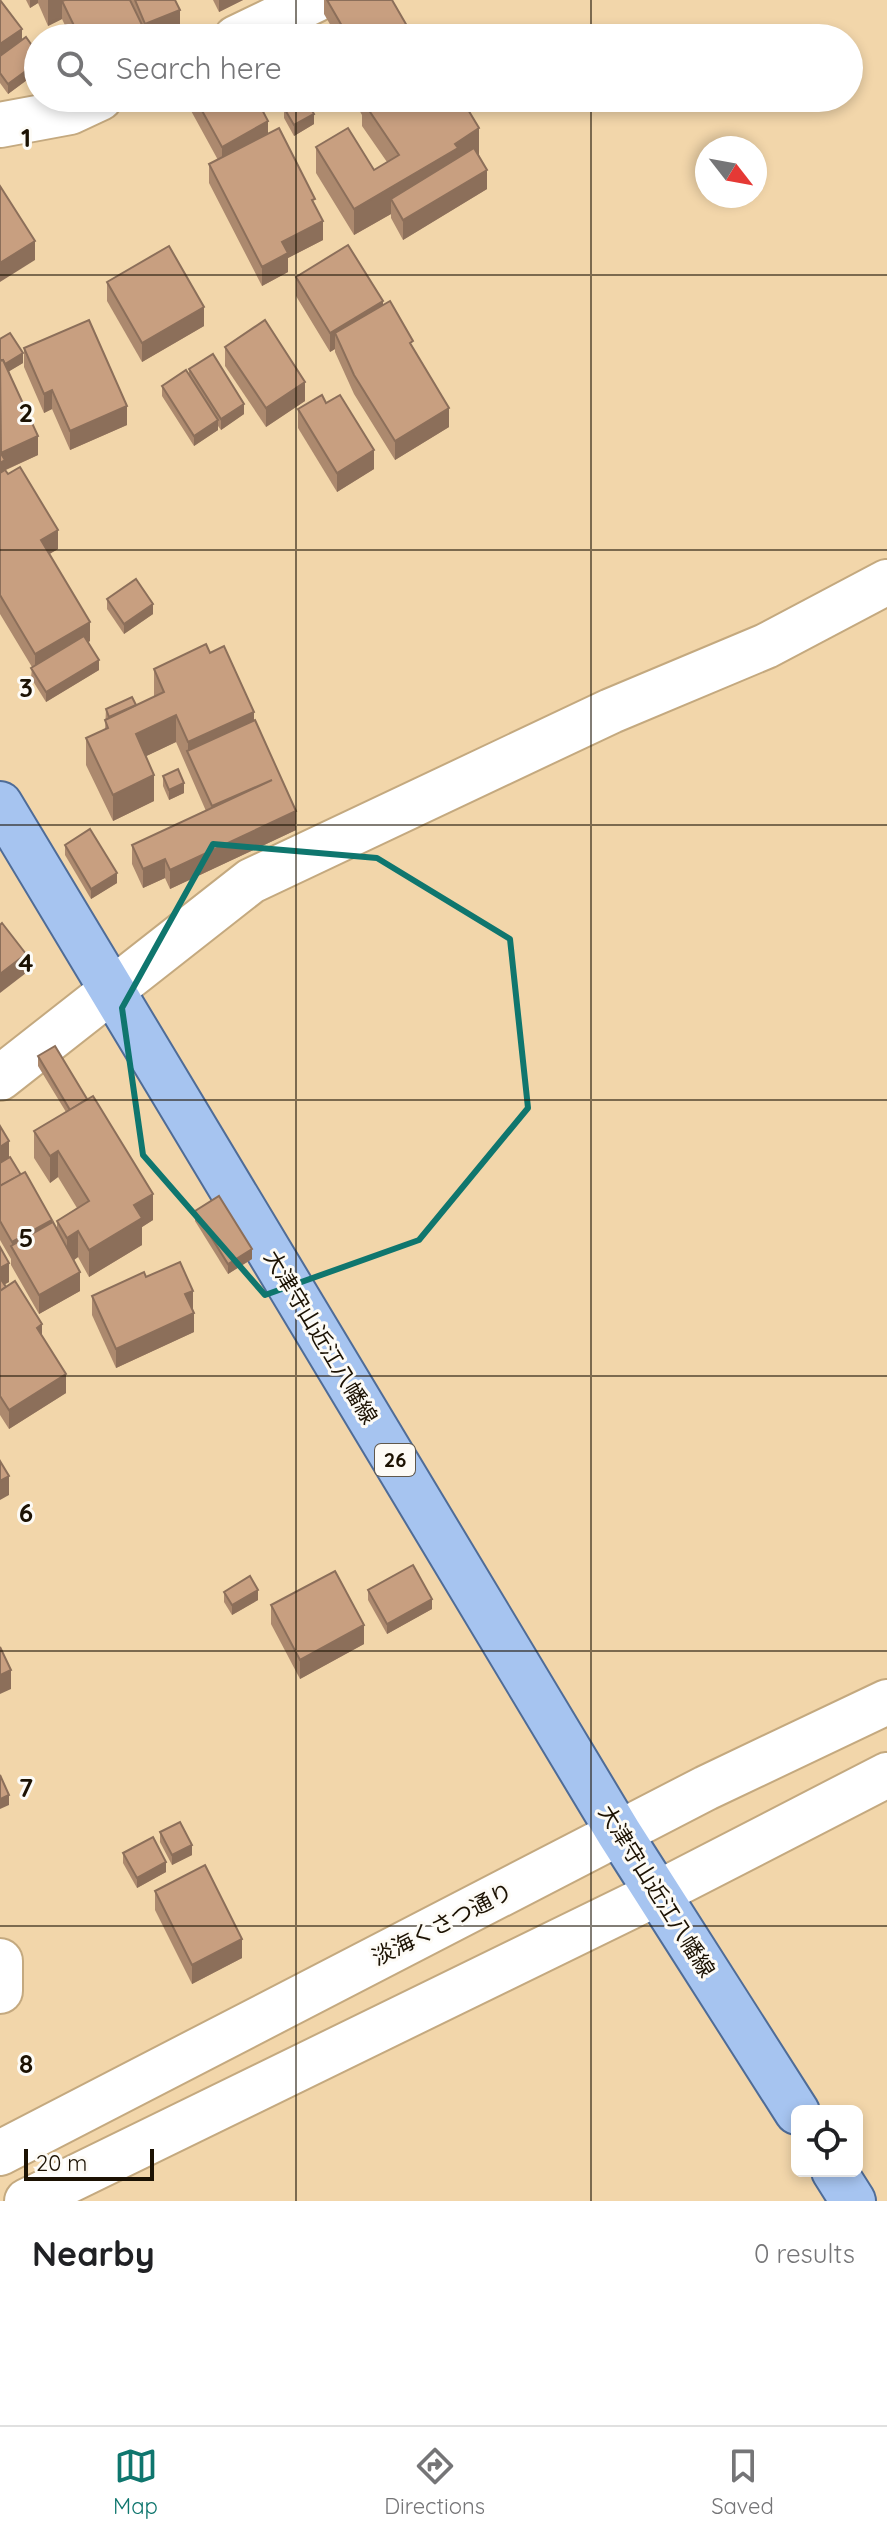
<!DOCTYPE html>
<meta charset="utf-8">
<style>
body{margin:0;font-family:Quicksand,"Noto Sans JP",sans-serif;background:#f2f2f2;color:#202124}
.controls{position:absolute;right:24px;bottom:24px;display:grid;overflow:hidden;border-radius:12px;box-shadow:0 4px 12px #0003}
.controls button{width:72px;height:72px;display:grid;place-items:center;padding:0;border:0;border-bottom:2px solid #e0e0e0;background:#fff;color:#202124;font:40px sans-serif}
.compass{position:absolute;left:695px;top:136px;width:72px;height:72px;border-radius:50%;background:#fff;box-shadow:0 4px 12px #0003;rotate:121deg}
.scale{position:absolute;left:24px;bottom:20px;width:130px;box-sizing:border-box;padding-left:8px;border:4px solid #1c1203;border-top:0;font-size:22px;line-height:28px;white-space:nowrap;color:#1c1203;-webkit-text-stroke:6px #fdfbf6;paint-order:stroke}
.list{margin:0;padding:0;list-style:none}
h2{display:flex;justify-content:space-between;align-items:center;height:104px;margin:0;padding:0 32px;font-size:34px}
h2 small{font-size:26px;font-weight:400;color:#757577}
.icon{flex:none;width:44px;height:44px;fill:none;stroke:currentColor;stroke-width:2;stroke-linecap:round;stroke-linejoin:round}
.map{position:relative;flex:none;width:887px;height:2201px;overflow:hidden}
.search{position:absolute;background:#fff;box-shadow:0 4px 12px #0003;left:24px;right:24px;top:24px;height:88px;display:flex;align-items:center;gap:20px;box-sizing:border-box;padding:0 28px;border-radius:44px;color:#757577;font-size:30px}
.sheet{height:224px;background:#fff}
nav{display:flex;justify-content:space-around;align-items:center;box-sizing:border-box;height:112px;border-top:2px solid #e0e0e0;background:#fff;font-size:22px;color:#757577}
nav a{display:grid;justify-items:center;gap:4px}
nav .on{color:#0f766e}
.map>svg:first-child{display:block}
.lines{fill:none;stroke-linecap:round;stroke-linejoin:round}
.minor-casing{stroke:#c4a97f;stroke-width:48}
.major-casing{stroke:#4f6c97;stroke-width:48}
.minor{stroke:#fff;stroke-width:44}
.major{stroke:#a6c4f0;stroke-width:44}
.wall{fill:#ac896e}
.shaded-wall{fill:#8c6f5a}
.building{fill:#c89f80;stroke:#8c6f5a;stroke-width:2}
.marked{fill:none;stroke:#0f766e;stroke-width:6;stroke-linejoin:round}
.grid{fill:none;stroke:#1c1203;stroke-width:2;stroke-opacity:0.55}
.labels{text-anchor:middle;stroke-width:6;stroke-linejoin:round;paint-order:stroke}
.shield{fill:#fdfbf6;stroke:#60584c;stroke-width:2}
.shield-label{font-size:20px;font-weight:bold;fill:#1c1203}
.street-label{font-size:22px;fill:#1c1203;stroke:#fdfbf6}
.grid-label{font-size:26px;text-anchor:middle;font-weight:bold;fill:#1c1203;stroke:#fdfbf6;stroke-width:6;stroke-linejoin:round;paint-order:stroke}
</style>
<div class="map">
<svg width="887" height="2201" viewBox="0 0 887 2201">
<rect width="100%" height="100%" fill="#f2d6aa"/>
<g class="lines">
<defs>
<g id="minor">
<path d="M236 38 315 0"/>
<path d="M0 125 70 112 100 98"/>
<path d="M0 1078 251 881 611 711 766 646 887 582"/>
<path d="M0 1961V1991"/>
<path d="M0 2153 706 1788 887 1702"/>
<path d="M27 2201 658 1893 887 1775"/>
</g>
<g id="major">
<path d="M0 804 619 1833 797 2112"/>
<path d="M834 2171 853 2201"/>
</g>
</defs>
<!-- minor casing -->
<use href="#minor" class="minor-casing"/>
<!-- major casing -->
<use href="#major" class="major-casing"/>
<!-- minor -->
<use href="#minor" class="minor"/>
<!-- major -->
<use href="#major" class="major"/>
</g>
<!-- wall -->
<g class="wall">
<path d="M0 0 22 39 38 54V84L36 85 31 79V77L8 94 0 83Z"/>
<path d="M26 0H175L180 29 157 38H71L62 19 48 26 38 3 30 8Z"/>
<path d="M213 0H243L219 12Z"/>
<path d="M324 0H392L414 38H338L324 14Z"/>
<path d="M184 98H256L268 134 315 206 323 240 288 258V272L262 286 209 183V164L218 160Z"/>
<path d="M280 98H316L307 102 314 124 294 136 284 118V108Z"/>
<path d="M358 98H461L479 155 487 189 403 240 391 218V214L354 235 316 173V147L374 170 387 162 362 126V115L358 108Z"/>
<path d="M296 277 383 306 413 349 449 427 395 460 354 394 335 352V349L330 352 296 296Z"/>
<path d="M107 282 204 326 142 362 107 301Z"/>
<path d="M0 339 23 363 9 371 38 455 6 470 58 549 49 554 90 641 88 642 99 670 46 702 31 678 32 667 0 614Z"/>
<path d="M225 347 305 401 266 427 225 366Z"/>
<path d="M24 348 127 425 70 450 52 409 44 413 24 367Z"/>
<path d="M189 369 244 414 221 430 218 426V430L194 446 162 396V386L189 374Z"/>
<path d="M326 403 374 469 337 492 298 428V409Z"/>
<path d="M107 599 153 614 124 634 107 609Z"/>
<path d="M210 653 254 721 296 830 170 889 165 878 143 888 132 864V845L206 811 176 742 146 756 154 801 113 821 86 765V738L105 730 106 709 136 705 154 697V669Z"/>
<path d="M163 776 184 793 169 800 163 786Z"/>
<path d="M65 845 117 883 91 899 65 855Z"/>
<path d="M38 1056 153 1220 142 1227V1245L89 1277 78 1257 74 1260 80 1291 39 1314 11 1265V1259L0 1240V1126L9 1158 57 1229V1221L77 1208 58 1177 50 1183 34 1158V1131L66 1112 38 1066Z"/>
<path d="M195 1211 252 1259 228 1274 195 1221Z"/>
<path d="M0 1247 9 1282 5 1284 42 1336 66 1393 9 1429 0 1415Z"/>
<path d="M146 1277 193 1310 194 1332 116 1368 92 1315V1296Z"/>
<path d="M368 1590 432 1609 387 1634 368 1600Z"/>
<path d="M224 1592 258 1600 232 1615 224 1602Z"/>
<path d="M271 1605 364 1644 300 1679 271 1624Z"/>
<path d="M160 1832 192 1855 172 1865 160 1842Z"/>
<path d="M123 1853 166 1872 137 1888 123 1863Z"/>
<path d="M155 1891 242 1958 192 1984 155 1910Z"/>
</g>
<!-- shaded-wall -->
<g class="shaded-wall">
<path d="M30 0H38V3L30 8Z"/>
<path d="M48 0H103L62 1V19L48 26Z"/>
<path d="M219 0H243L219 12Z"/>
<path d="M180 10V29L157 38H145V24Z"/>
<path d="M22 29V48L0 63V44Z"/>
<path d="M144 29V38H124Z"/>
<path d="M38 62V72L31 69V77L8 94V84Z"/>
<path d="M296 98H316L287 113V103Z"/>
<path d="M314 114V124L294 136V125Z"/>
<path d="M268 121V140L222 166V147Z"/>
<path d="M479 128V155L458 168 391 199V214L354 235V209Z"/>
<path d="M487 170V189L403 240V220Z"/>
<path d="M323 221V240L288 258V272L262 286V267L282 242Z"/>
<path d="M35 241V260L0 282V263Z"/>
<path d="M383 301V320L335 333V349L330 352V333Z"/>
<path d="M204 307V326L142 362V343Z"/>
<path d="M23 353V363L3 375V365Z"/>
<path d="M305 382V401L266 427V408Z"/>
<path d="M52 390V409L44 413V394Z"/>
<path d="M244 404V414L221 430V419Z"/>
<path d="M127 406V425L70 450V431Z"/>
<path d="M449 408V427L395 460V441Z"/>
<path d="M218 420V430L194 446V436Z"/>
<path d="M38 436V455L5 470 0 490V454Z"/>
<path d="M374 450V469L337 492V473Z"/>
<path d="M58 530V549L41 559V540Z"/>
<path d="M153 604V614L124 634V624Z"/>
<path d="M90 622V641L35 673V654Z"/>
<path d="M99 660V670L46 702V692Z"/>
<path d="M254 712V738L188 753V742Z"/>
<path d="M176 715V742L136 761V734Z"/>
<path d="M154 775V801L113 821V795Z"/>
<path d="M184 783V793L169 800V790Z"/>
<path d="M296 811V830L170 889V870Z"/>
<path d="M165 859V878L143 888V869Z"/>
<path d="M117 873V883L91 899V889Z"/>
<path d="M26 954V973L0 993V974Z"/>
<path d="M9 1141V1160L0 1166V1147Z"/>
<path d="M58 1151V1177L50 1183V1156Z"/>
<path d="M153 1194V1220L142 1227V1245L89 1277V1250L134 1205Z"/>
<path d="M52 1220V1240L12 1248V1242Z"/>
<path d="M78 1231V1257L67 1265V1238Z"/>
<path d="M252 1249V1259L228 1274V1264Z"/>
<path d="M9 1263V1282L0 1287V1268Z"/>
<path d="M80 1272V1291L39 1314V1295Z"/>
<path d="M193 1291V1310L185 1294Z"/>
<path d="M194 1313V1332L116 1368V1349Z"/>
<path d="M42 1324V1344L37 1328Z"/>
<path d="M66 1374V1393L9 1429V1410Z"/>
<path d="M9 1476V1495L0 1500V1481Z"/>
<path d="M258 1590V1600L232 1615V1605Z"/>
<path d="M432 1599V1609L387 1634V1624Z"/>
<path d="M364 1625V1644L300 1679V1660Z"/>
<path d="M11 1670V1689L0 1694V1675Z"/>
<path d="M9 1795V1805L0 1809V1799Z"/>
<path d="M192 1845V1855L172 1865V1855Z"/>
<path d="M166 1862V1872L137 1888V1878Z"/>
<path d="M242 1939V1958L192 1984V1965Z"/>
</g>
<!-- building -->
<g class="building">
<path d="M0 0 22 29 0 44Z"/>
<path d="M65 0H130L144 29 124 38H80L62 1Z"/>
<path d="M135 0H175L180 10 145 24Z"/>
<path d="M327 0H392L414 38H349Z"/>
<path d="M26 37 38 54V62L8 84 0 73V56Z"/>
<path d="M38 64V74L36 75 31 69Z"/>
<path d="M195 98H256L268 121 222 147Z"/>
<path d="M285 98H296L287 103Z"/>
<path d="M302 98H305L314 114 294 125 284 108Z"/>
<path d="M365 98H461L479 128 455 144 458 148 354 209 316 147 348 128 374 170 399 155 362 100Z"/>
<path d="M279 128 315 199 312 200 323 221 282 242 288 253 262 267 209 164Z"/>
<path d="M474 148 487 170 403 220 391 199Z"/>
<path d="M0 186 35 241 0 263Z"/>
<path d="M348 245 383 301 330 333 296 277Z"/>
<path d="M169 246 204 307 142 343 107 282Z"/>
<path d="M390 301 413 341 410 343 449 408 395 441 354 375 335 333Z"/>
<path d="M89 320 127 406 70 431 52 390 44 394 24 348Z"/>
<path d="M265 320 305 382 266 408 225 347Z"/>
<path d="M10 333 23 353 5 364 3 360H0V339Z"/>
<path d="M213 354 244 404 221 419 189 369Z"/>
<path d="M3 360 38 436 1 453 0 361Z"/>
<path d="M186 370 218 420 194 436 162 386Z"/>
<path d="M322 395 326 403 340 395 374 450 337 473 298 409Z"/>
<path d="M0 452 5 460 0 463Z"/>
<path d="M20 467 58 530 41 540 90 622 35 654 0 595V473L5 470 8 474Z"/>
<path d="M136 579 153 604 124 624 107 599Z"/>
<path d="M84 636 99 660 46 692 31 668Z"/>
<path d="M206 644 210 653 224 646 254 712 188 742 176 715 136 734 154 775 113 795 86 738 108 728 105 720 164 692 154 669Z"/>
<path d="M132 697 136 705 109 717 106 709Z"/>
<path d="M255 720 296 811 170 870 165 859 143 869 132 845 272 780 212 806 187 751Z"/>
<path d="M178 769 184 783 169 790 163 776Z"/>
<path d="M90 829 117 873 91 889 65 845Z"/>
<path d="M2 923 26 954 0 974V925Z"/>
<path d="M55 1046 87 1099 70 1110 38 1056Z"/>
<path d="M93 1096 153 1194 134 1205 142 1218 89 1250 78 1231 67 1238 57 1221 89 1201 58 1151 50 1156 34 1131Z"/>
<path d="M0 1126 9 1141 0 1147Z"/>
<path d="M10 1157 21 1175 0 1186V1163Z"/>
<path d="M25 1172 52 1220 12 1242 0 1221V1186Z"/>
<path d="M219 1196 252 1249 228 1264 195 1211Z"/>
<path d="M53 1222 80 1272 39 1295 11 1246Z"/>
<path d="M0 1247 9 1263 0 1268Z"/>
<path d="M180 1262 193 1291 185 1294 194 1313 116 1349 92 1296 144 1272 146 1277Z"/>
<path d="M0 1278 6 1287 0 1291Z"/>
<path d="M15 1281 42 1324 37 1328 66 1374 9 1410 0 1396V1291Z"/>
<path d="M0 1461 9 1476 0 1481Z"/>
<path d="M413 1565 432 1599 387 1624 368 1590Z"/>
<path d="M335 1571 364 1625 300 1660 271 1605Z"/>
<path d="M250 1576 258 1590 232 1605 224 1592Z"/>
<path d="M0 1647 11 1670 0 1675Z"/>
<path d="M0 1775 9 1795 0 1799Z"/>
<path d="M180 1822 192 1845 172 1855 160 1832Z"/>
<path d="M153 1837 166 1862 137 1878 123 1853Z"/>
<path d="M205 1865 242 1939 192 1965 155 1891Z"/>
</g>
<!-- marked area -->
<path class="marked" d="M213 844 377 858 510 939 528 1108 419 1240 265 1295 143 1155 122 1008Z"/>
<!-- grid -->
<path class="grid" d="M296 0V38M591 0V38M296 98V2201M591 98V2201M0 275H887M0 550H887M0 825H887M0 1100H887M0 1376H887M0 1651H887M0 1926H887"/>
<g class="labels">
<!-- shield labels -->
<rect class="shield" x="375" y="1444" width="40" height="32" rx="6"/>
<g class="shield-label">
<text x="395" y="1467">26</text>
</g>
<!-- street labels -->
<g class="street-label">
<text transform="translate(321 1337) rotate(59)" y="8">大津守山近江八幡線</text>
<text transform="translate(657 1891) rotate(58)" y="8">大津守山近江八幡線</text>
<text transform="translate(442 1924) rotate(-27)" y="8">淡海くさつ通り</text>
</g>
</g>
<g class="grid-label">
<text x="26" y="147">1</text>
<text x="26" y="422">2</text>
<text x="26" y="697">3</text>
<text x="26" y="972">4</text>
<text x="26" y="1247">5</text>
<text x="26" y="1522">6</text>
<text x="26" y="1797">7</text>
<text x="26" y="2073">8</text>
</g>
</svg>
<div class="controls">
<button><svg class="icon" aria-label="locate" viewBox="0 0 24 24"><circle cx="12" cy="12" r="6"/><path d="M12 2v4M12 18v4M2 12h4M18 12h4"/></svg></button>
</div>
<svg class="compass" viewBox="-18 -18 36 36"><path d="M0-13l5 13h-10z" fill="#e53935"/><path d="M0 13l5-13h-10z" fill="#757577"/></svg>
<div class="scale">20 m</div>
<div class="search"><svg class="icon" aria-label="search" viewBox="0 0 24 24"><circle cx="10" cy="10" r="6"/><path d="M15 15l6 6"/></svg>Search here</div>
</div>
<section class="sheet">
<h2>Nearby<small>0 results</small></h2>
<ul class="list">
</ul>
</section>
<nav>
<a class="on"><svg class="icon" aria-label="map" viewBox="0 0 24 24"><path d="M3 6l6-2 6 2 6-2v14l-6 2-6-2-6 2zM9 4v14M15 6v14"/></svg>Map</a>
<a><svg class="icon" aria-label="directions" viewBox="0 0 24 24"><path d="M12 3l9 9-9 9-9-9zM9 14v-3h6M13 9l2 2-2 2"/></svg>Directions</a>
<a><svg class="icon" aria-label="saved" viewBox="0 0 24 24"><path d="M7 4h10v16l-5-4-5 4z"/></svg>Saved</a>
</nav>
